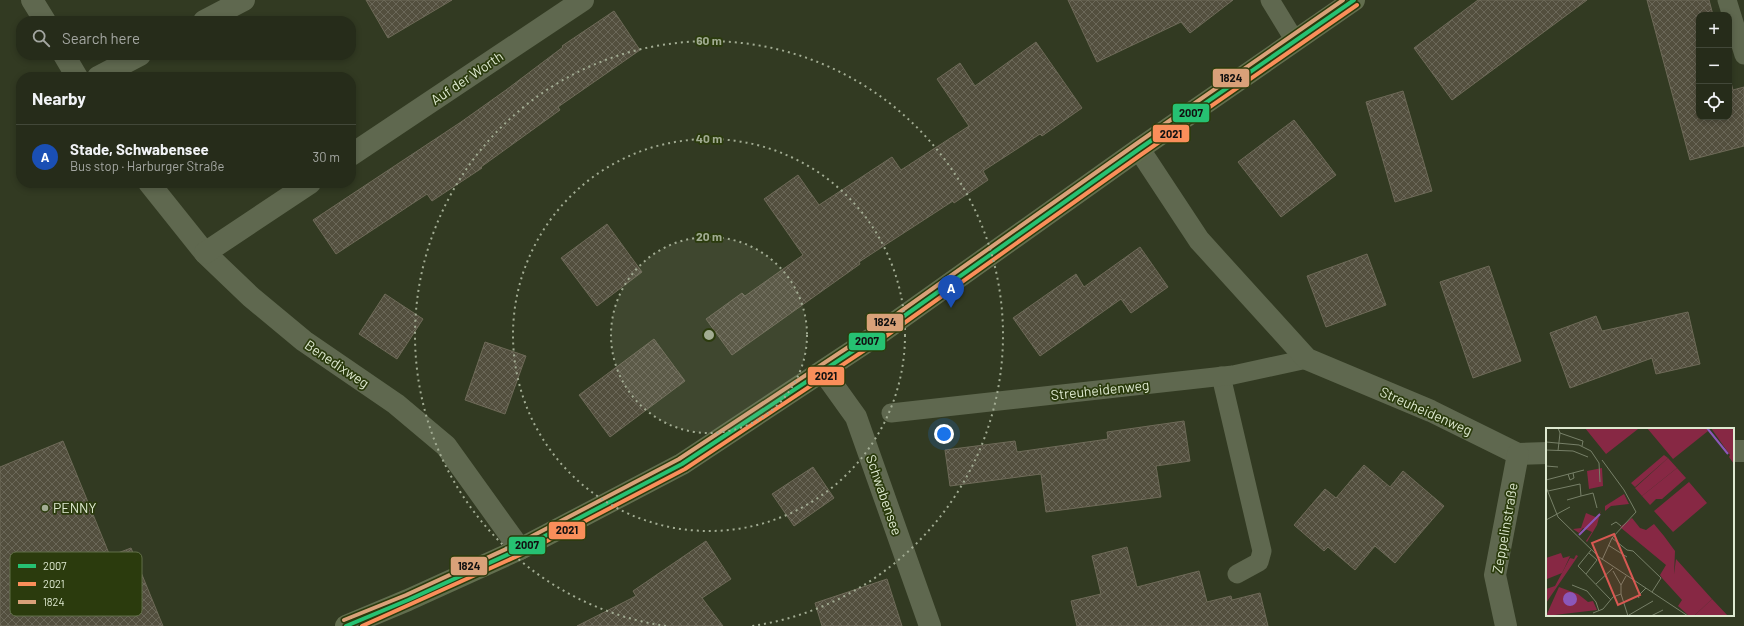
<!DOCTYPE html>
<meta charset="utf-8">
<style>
body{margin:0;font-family:Barlow,sans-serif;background:#2e3423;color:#f1f3f6}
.controls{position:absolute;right:12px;top:12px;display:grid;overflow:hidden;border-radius:8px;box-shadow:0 2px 6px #0003}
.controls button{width:36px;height:36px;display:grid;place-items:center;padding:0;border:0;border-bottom:1px solid #424839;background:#262c1a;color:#f1f3f6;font:20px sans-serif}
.you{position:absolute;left:944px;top:434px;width:14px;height:14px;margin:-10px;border:3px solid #fff;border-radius:50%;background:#1a73e8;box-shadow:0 0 0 6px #1a73e833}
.badge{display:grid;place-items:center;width:26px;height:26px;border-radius:50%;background:#8bbbb9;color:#fff;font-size:13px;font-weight:700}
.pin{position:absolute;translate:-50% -33px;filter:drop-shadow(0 1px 2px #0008)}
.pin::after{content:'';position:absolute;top:21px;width:14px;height:12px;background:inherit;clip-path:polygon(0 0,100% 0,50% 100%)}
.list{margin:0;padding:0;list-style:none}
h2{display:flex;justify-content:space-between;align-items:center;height:52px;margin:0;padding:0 16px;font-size:17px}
h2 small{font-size:13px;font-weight:400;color:#a4a7a2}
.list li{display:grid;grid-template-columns:26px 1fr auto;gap:12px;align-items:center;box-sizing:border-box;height:64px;padding:0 16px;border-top:1px solid #424839}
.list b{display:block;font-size:15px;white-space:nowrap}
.list p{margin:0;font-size:13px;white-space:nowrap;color:#a4a7a2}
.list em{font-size:13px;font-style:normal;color:#a4a7a2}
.icon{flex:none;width:22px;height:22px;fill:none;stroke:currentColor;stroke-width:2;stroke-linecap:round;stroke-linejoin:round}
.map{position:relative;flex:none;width:1744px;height:626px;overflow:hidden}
.search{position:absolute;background:#262c1a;box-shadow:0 2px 6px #0003;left:16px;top:16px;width:340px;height:44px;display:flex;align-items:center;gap:10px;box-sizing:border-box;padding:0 14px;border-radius:16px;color:#a4a7a2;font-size:15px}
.panel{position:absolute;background:#262c1a;box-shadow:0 2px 6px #0003;left:16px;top:72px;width:340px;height:116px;border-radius:16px}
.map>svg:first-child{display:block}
.building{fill:url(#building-cross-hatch);stroke:#6e6a58}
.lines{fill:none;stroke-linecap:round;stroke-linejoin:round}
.service{stroke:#5f684f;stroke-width:19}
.minor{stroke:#5f684f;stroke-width:22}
.secondary{stroke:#626e4e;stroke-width:22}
.bus-1-casing{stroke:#2b3b0d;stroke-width:7}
.bus-2-casing{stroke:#2b3b0d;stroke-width:7}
.bus-3-casing{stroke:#2b3b0d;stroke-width:7}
.bus-1{stroke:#26c172;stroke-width:4}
.bus-2{stroke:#fa8e5a;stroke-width:4}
.bus-3{stroke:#d9a179;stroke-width:4}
.ring{fill:none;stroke:#a2ac93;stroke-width:2;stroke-dasharray:2 4}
.poi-dot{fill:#a2ac93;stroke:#2b3b0d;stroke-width:1.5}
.labels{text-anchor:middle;stroke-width:3.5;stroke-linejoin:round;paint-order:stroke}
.street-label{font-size:14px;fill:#dee9d0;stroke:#2b3b0d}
.poi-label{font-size:14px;fill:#dee9d0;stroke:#2b3b0d;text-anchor:start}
.inset-river{fill:none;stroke:#8b57b9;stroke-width:2}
.inset-road{fill:none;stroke:#778068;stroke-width:1}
.view{fill:#d85852;fill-opacity:0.15;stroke:#d85852;stroke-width:2}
.inset-edge{fill:none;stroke:#dee9d0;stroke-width:2}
.key{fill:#2b3b0d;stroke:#616f48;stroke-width:1}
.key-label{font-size:11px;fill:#dee9d0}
.centre{fill:#a2ac93;stroke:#2b3b0d;stroke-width:2}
.ring-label{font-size:12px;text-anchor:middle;font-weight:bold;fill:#a2ac93;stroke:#2b3b0d;stroke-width:3.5;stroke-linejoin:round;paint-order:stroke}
.line-badge{stroke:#2b3b0d;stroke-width:1.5}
.pale-badge-label{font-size:11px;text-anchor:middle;font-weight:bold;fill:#111}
</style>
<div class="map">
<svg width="1744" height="626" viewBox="0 0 1744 626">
<defs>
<pattern id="building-cross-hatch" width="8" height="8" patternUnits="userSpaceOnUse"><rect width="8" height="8" fill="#534f3e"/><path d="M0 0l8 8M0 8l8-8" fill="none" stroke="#6b6859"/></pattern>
</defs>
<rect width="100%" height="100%" fill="#323a22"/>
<!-- building -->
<g class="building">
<path d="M366 0H452L388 38Z"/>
<path d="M1068 0H1233L1190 33 1181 22 1097 62Z"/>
<path d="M1478 0H1587L1452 100 1414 48Z"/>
<path d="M1647 0H1709L1713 15H1699V117H1729V75L1733 90 1744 87V146L1690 160Z"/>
<path d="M614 11 640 50 558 107 560 110 481 167 482 168 432 201 427 194 336 254 313 220 461 122 506 90 563 47 562 46Z"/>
<path d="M1036 42 1082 108 1042 136 1040 134 983 171 988 180 954 203 953 201 859 262 860 264 732 355 706 319 742 293 745 296 803 255 764 199 798 175 819 205 892 157 901 170 969 126 937 79 960 63 975 86Z"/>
<path d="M1403 91 1432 191 1395 202 1366 102Z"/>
<path d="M1294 120 1336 175 1281 217 1238 162Z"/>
<path d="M607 224 642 272 597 306 561 258Z"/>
<path d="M1140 247 1168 287 1131 313 1121 299 1040 356 1013 318 1076 274 1084 287Z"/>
<path d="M1367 254 1386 305 1326 327 1307 276Z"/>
<path d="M1489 266 1521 361 1473 378 1440 282Z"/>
<path d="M385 294 423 319 397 359 359 334Z"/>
<path d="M1688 312 1700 364 1656 374 1652 358 1570 388 1550 333 1596 316 1602 331Z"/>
<path d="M654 339 685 381 610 437 579 395Z"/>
<path d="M485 342 526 356 505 414 465 400Z"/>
<path d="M1184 421 1190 461 1156 466 1161 497 1046 512 1041 474 950 486 945 450 1015 441 1017 452 1108 439 1107 432Z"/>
<path d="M63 441 110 556 131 548 163 626H0V467Z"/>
<path d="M1364 465 1390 487 1403 471 1444 506 1395 563 1375 546 1355 570 1328 547 1324 551 1294 525 1325 489 1336 498Z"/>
<path d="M813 467 834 498 794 526 772 494Z"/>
<path d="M706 541 731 579 702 598 723 626H577L636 596 633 591Z"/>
<path d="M1127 547 1137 587 1199 571 1207 602 1231 596 1232 600 1260 593 1268 626H1077L1071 601 1101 594 1092 556Z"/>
<path d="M887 579 902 626H822L815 603Z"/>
</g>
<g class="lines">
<!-- service -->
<g class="service">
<path d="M1270 0 1295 41"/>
<path d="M1727 0 1744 55"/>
<path d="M1221 376 1262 551 1259 562 1237 574"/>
<path d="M891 413 1233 375 1307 359"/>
</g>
<!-- minor -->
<g class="minor">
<path d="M32 0 45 21"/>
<path d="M204 21 244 0"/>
<path d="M64 55 77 77"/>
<path d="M98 77 140 55"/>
<path d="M1139 149 1199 240 1307 359 1431 411 1518 454 1547 453"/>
<path d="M351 155 583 0"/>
<path d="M149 183 205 253 251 297 304 341 396 404 446 446 520 549"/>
<path d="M205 253 310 183"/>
<path d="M823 371 856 417 930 626"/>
<path d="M1733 451H1744"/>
<path d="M1506 626 1495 575 1518 454"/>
</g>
<!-- secondary -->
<path class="secondary" d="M346 626 408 600 520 549 682 464 883 331 1139 149 1354 0"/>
<defs>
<path id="bus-1" d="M346 626 408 600 520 549 682 464 883 331 1139 149 1354 0"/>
<path id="bus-2" d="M362 626 522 554 685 469 886 336 1142 154 1357 5"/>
<path id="bus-3" d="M344 620 406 595 517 544 679 459 880 326 1136 144 1343 0"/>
</defs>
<!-- bus-1 casing -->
<use href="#bus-1" class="bus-1-casing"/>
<!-- bus-2 casing -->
<use href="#bus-2" class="bus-2-casing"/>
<!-- bus-3 casing -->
<use href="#bus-3" class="bus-3-casing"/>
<!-- bus-1 -->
<use href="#bus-1" class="bus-1"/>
<!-- bus-2 -->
<use href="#bus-2" class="bus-2"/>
<!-- bus-3 -->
<use href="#bus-3" class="bus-3"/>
</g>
<!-- distance rings -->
<circle cx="709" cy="335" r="98" fill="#a2ac93" fill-opacity=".12"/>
<g class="ring">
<circle cx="709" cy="335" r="98"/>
<circle cx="709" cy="335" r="196"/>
<path d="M666 626A294 294 0 1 1 752 626"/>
</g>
<!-- markers -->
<circle class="poi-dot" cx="45" cy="508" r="4"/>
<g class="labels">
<!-- street labels -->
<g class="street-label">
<text transform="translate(467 78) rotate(-34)" y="5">Auf der Worth</text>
<text transform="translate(337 364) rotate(34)" y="5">Benedixweg</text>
<text transform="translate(1100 390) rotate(-6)" y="5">Streuheidenweg</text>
<text transform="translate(1426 411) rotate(24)" y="5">Streuheidenweg</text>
<text transform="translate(884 495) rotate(71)" y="5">Schwabensee</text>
<text transform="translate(1505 528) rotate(-80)" y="5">Zeppelinstraße</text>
</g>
<!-- poi labels -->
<g class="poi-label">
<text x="53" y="513">PENNY</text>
</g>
</g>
<!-- overview -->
<g transform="translate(1546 428)">
<rect width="188" height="188" fill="#323a22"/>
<path d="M101 0H160L162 3 127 31ZM165 0H188V36L183 29 184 27ZM122 30 131 40 96 68 89 60ZM143 54 161 75 127 104 108 83Z" fill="#872844"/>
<path d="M55 82 51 97 41 114 40 113 46 104 37 100 33 105 27 101 35 100 40 85 52 90ZM86 90 94 100 100 102 108 96 118 108 129 123 128 147 116 150 114 147 120 137 74 99ZM30 127 32 128 0 175V161L9 158 24 130 28 131ZM166 171 182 188H148Z" fill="#872844"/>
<path d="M130 131 166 171 148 188H143L132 178 136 172 116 150 121 140 128 146Z" fill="#872844"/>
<path d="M13 159 32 166 42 174 47 173 51 182 0 188Z" fill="#872844"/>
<path d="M39 0H91L92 1 60 26ZM118 27 122 30 89 59 85 55ZM56 40 57 58 43 61 41 43ZM131 40 140 50 116 71H110L104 77 96 68ZM15 125 17 130 24 128 19 139 16 145 1 151 0 130Z" fill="#872844"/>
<path d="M78 66 83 76 65 78 59 83V78Z" fill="#872844"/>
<path d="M17 171a7 7 0 1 1 14 0a7 7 0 1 1-14 0Z" fill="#8b57b9"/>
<path class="inset-river" d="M161 0 182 26M33 107 54 86"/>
<path class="inset-road" d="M12 0 14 5 12 23M14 5 37 13 36 18M0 14 33 17 45 23 53 35 54 54M0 22 27 23 42 29M56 32 78 62 90 84 66 110 56 132M0 38 12 39M22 46 24 52 28 50 27 45M0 52 38 42M0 59 12 89 53 129 142 188M2 63 34 56 35 68 21 72M35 68 47 65 51 80M0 92 24 79M65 97 70 94 75 98M66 110 81 122 87 123 115 150 106 164M62 117 81 129M45 122 32 138 65 172M67 143 75 157M40 146 51 132 43 125M80 148 75 157V166L82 188M50 156 67 140M26 157 41 163 50 174 53 183M93 170 92 168 100 160M47 185 57 181 67 169 75 166M83 187 107 173M105 188 117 182"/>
<path class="view" d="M68 106 94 167 72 177 46 115Z"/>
<rect width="188" height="188" class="inset-edge"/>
</g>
<!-- legend -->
<rect x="10" y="552" width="132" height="64" rx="6" class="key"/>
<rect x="18" y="564" width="18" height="4" fill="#26c172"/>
<rect x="18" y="582" width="18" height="4" fill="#fa8e5a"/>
<rect x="18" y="600" width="18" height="4" fill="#d9a179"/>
<g class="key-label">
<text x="43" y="570">2007</text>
<text x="43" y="588">2021</text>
<text x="43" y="606">1824</text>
</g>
<circle cx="709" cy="335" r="6" class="centre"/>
<g class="ring-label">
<text x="709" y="45">60 m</text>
<text x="709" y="143">40 m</text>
<text x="709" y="241">20 m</text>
</g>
<g class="line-badge">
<rect x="1212" y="68" width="38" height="20" rx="4" fill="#d9a179"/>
<rect x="1172" y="103" width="38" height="20" rx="4" fill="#26c172"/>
<rect x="1152" y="124" width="38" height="19" rx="4" fill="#fa8e5a"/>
<rect x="866" y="313" width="38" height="19" rx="4" fill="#d9a179"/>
<rect x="848" y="332" width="38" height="19" rx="4" fill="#26c172"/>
<rect x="807" y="366" width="38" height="20" rx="4" fill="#fa8e5a"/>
<rect x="548" y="521" width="38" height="19" rx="4" fill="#fa8e5a"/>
<rect x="508" y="536" width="38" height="19" rx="4" fill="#26c172"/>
<rect x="450" y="556" width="38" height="20" rx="4" fill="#d9a179"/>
</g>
<g class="pale-badge-label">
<text x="1231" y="82">1824</text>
<text x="1191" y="117">2007</text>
<text x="1171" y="138">2021</text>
<text x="885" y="326">1824</text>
<text x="867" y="345">2007</text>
<text x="826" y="380">2021</text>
<text x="567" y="534">2021</text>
<text x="527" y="549">2007</text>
<text x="469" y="570">1824</text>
</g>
</svg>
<div class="controls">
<button>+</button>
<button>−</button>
<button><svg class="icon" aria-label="locate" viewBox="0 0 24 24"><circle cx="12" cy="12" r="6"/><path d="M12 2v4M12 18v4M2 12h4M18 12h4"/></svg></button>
</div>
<div class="you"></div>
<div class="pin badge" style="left:951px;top:308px;background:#1a4fb4">A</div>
<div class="search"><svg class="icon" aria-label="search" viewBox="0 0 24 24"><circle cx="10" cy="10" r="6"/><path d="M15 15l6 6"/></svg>Search here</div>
<section class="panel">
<h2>Nearby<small></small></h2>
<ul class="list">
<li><span class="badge" style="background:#1a4fb4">A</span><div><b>Stade, Schwabensee</b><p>Bus stop · Harburger Straße</p></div><em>30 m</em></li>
</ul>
</section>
</div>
